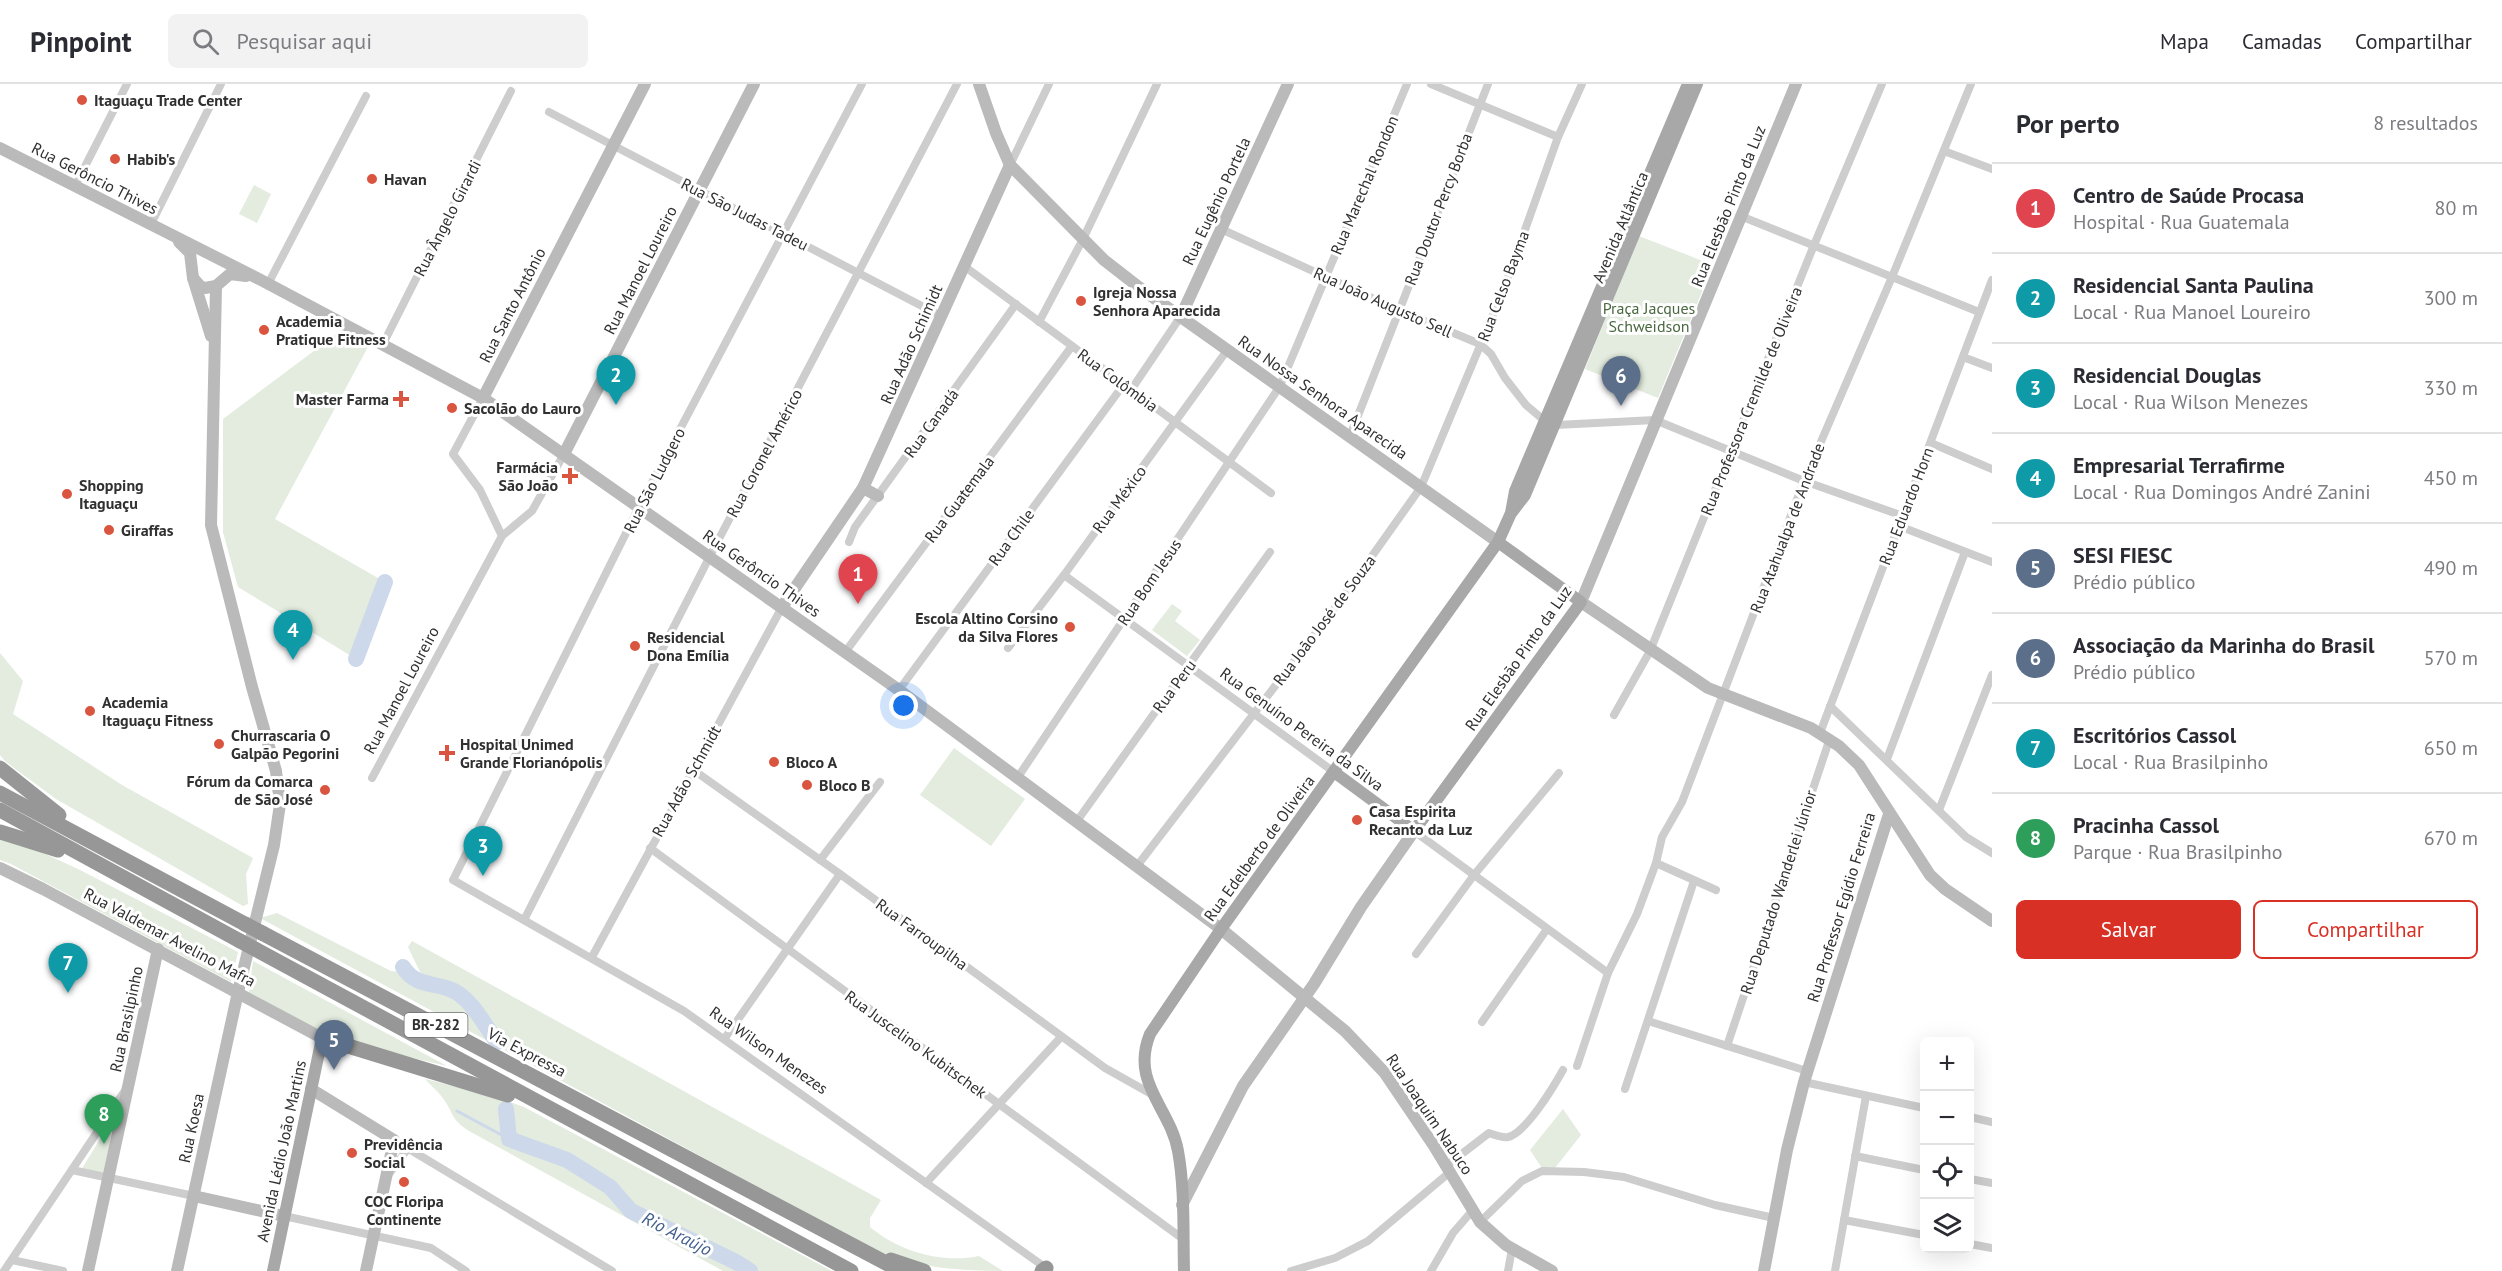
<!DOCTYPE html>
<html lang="pt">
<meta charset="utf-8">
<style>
body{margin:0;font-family:"PT Sans",sans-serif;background:#f2f2f3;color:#2b2b33}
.controls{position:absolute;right:18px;bottom:18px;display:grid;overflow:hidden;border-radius:9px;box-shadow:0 6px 24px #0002}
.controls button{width:54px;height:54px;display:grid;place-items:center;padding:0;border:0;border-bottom:2px solid #e1e1e2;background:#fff;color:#2b2b33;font:30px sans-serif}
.you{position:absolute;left:904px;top:622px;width:21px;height:21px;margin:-15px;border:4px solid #fff;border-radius:50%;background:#1a73e8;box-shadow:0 0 0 9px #1a73e833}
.badge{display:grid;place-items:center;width:39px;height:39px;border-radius:50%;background:#d93025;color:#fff;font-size:20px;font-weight:700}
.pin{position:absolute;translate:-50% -50px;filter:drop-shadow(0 2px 3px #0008)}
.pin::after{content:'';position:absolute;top:32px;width:21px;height:18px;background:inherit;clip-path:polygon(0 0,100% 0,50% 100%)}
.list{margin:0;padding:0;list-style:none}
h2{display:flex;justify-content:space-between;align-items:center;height:78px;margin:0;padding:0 24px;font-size:26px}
h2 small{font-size:20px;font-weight:400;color:#7c7c81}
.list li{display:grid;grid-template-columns:39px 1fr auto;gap:18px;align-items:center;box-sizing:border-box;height:90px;padding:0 24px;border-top:2px solid #e1e1e2}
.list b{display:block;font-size:22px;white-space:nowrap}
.list p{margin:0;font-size:20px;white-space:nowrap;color:#7c7c81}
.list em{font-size:20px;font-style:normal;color:#7c7c81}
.actions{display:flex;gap:12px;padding:18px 24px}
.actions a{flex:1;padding:14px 0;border:2px solid #d93025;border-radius:9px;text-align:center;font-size:21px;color:#d93025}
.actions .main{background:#d93025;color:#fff}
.icon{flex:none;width:33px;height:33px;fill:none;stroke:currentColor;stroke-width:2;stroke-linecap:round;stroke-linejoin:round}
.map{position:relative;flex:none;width:1992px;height:1187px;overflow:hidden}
header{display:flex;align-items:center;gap:36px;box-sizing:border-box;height:84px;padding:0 30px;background:#fff;border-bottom:2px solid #e1e1e2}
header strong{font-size:28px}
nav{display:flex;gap:33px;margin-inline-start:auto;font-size:21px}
.search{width:420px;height:54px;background:#f2f2f3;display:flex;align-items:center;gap:15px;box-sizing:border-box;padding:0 21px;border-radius:9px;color:#7c7c81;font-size:22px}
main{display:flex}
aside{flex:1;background:#fff}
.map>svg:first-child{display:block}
.green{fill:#e3ecdf}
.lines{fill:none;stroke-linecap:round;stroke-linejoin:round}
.stream{stroke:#cdd8ea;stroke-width:3}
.river{stroke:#cdd8ea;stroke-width:16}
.street{stroke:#cdcdcd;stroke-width:8}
.secondary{stroke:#bababa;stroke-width:12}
.primary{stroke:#a8a8a8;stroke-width:12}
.highway{stroke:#979797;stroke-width:15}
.highway-bridge{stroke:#979797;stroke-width:15}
.poi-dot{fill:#d9553f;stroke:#fff;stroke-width:2}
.labels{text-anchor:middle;stroke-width:6;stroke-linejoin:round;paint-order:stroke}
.shield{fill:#fff;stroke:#6e6e6e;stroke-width:1.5}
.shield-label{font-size:15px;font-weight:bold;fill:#303030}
.poi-label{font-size:16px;font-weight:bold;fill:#303030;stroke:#fff;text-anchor:start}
.street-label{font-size:16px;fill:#303030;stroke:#fff}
.park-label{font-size:16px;fill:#4a6940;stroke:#fff}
.water-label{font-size:18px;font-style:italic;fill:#43608d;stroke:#fff}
</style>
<header>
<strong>Pinpoint</strong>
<div class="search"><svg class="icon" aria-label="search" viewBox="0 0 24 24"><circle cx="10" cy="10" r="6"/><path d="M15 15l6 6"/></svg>Pesquisar aqui</div>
<nav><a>Mapa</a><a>Camadas</a><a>Compartilhar</a></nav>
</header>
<main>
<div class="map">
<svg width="1992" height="1187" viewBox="0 0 1992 1187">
<rect width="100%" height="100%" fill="#fff"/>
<!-- green -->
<g class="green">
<path d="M254 101 271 110 257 139 239 130Z"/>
<path d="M1639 152 1713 181 1658 314 1585 285Z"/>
<path d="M342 246 369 261 275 435 385 498 356 575 238 503 223 448V335Z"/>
<path d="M1172 520 1182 527 1175 537 1200 556 1187 572 1152 546Z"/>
<path d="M0 569 23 597 13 630 122 701 253 774 246 790 248 820 243 822 56 715 6 678 0 671Z"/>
<path d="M954 664 1025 715 991 762 920 711Z"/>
<path d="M0 754 26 761 80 786 238 868 231 898 11 780 0 776Z"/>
<path d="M277 829 391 887 421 890 408 863 412 857 881 1116 870 1134V1143C898 1167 942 1180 979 1172L1003 1187C962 1187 924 1184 884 1171L260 834Z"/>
<path d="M253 877 447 982 342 957 304 940 249 908Z"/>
<path d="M425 995 494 1012 524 1023 832 1187H723L469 1047C449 1034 455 1030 442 1013 437 1006 430 1001 425 995Z"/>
<path d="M1563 1025 1581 1051 1555 1084H1542L1530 1066Z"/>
<path d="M113 1034 106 1091 81 1086Z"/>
</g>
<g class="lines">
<!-- stream -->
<path class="stream" d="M457 1027 509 1055"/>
<!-- river -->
<g class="river">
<path d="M356 575 385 498"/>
<path d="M403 883C417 905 437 897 456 908 474 919 485 942 497 958"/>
<path d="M506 1025 509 1055 567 1076 610 1103 631 1127 736 1178 750 1187"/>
</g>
<!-- street -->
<g class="street">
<path d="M862 0 639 423 453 796 684 927 1046 1184"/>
<path d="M1431 0 1558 53"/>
<path d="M549 28 941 232"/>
<path d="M1944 67 1992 85"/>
<path d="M1010 81 1049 0"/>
<path d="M75 102 127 0"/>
<path d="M1743 133 1979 228"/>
<path d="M151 140 221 0"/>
<path d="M1221 145 1398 226 1480 260 1491 270 1505 294 1526 321 1546 338 1556 341 1655 336 1804 397 1903 432"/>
<path d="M964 182 1271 409"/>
<path d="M268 200 366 12"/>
<path d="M1039 238 1083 155 1157 0"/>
<path d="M383 260 511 7"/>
<path d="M1963 273 1992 284"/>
<path d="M1131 306 1181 232"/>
<path d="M483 314 453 370 480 406 502 452"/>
<path d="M1350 352 1488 0"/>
<path d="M1931 359 1992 385"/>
<path d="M1899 442 1992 478"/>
<path d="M849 458 855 443 1016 220"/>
<path d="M1064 491 1334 688"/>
<path d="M1008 564 1064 491 1228 265"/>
<path d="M846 567 1072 262"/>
<path d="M899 606 1124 300"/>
<path d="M1830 622 1966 753 1992 769"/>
<path d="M1614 631 1650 567 1814 161 1882 0"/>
<path d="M1820 649 1992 196"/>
<path d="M1887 675 1965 468"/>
<path d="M692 685 840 790 1105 984 1153 1011"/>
<path d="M1018 693 1280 302 1407 0"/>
<path d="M372 694 502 452 532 427 564 370"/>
<path d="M1939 726 1992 591"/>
<path d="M1077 737 1270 468"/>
<path d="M1414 747 1608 889"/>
<path d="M650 764 1183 1155"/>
<path d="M820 776 880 698"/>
<path d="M1656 779 1716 806"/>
<path d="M1137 782 1338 520 1421 403 1505 202 1558 53 1582 0"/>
<path d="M524 836 710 472 957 0"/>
<path d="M1416 870 1474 791 1559 689"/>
<path d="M592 873 782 523"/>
<path d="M1648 937 1807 987"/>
<path d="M1482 938 1547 845"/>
<path d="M725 954 840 790"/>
<path d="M1727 962 1830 654"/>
<path d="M1577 982 1608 889 1637 830 1656 779 1662 753 1682 718 1804 397 1892 193 1971 0"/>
<path d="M1804 998 1924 1024"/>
<path d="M1625 1005 1694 797"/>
<path d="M1970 1033 1992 1038"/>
<path d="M394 1056 612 1187"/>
<path d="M1855 1072 1924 1086"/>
<path d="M1446 1082 1489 1049C1495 1051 1502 1054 1508 1053 1526 1049 1554 1002 1563 986"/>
<path d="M72 1086 194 1112"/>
<path d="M388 1091 406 1067"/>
<path d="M1970 1095 1992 1099"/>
<path d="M926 1099 1061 953"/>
<path d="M284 1132 431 1164 466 1187"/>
<path d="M1844 1136 1924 1151"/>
<path d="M1480 1138 1522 1097 1542 1087 1584 1088 1624 1093 1715 1121 1774 1134"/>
<path d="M1970 1160 1992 1164"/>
<path d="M12 1176 63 1187"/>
<path d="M4 1187 124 1008"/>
<path d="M1291 1187 1335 1174 1368 1157 1450 1088"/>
<path d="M1431 1187 1453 1149 1472 1127"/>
<path d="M1508 1187 1512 1165"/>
<path d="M1835 1187 1866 1012"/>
</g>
<!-- secondary -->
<g class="secondary">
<path d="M979 0 996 49 1010 81 1104 176 1140 204 1498 458"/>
<path d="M1796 0 1581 518 1708 604 1811 644 1839 662 1859 681 1930 791 1945 805 1992 837"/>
<path d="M0 64 261 196 483 314 899 606 1221 845 1345 947 1384 988 1434 1062 1480 1138 1506 1161 1552 1187"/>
<path d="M179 158 190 169 193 194 200 202 205 204 216 202 230 190 246 192"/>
<path d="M193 194 211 252"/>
<path d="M1181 232 1288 0"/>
<path d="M483 314 645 0"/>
<path d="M564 370 754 0"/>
<path d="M863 404 878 412"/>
<path d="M782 523 863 404 1010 81"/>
<path d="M0 784 43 805 322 954"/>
<path d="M311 1005 394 1056 366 1187"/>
<path d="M194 1112 284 1132"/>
<path d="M1182 1121 1243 1002 1314 900 1361 823 1414 747"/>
<path d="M88 1187 158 865"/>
<path d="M177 1187 238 908 274 761 280 720 276 687 252 603 211 441 216 202"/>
<path d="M1764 1187 1787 1066 1804 998 1889 730"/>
</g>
<!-- primary -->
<g class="primary">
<path d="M1512 428 1525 411 1697 0"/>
<path d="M1334 688 1414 747 1581 518 1498 458"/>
<path d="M273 1187 322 954"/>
<path d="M1184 1187C1183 1148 1185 1105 1178 1067 1170 1023 1130 999 1150 950L1221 845 1498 458 1511 429 1515 407 1688 0"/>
</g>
<!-- highway -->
<g class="highway">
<path d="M0 684 59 731"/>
<path d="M0 709 245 840"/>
<path d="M0 726 240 857"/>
<path d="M0 748 58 766"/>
<path d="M262 849 901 1187"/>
<path d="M255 865 851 1187"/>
<path d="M322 954 508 1011"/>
<path d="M891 1176 924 1187"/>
<path d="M1042 1187 1046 1184"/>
</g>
<!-- highway-bridge -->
<g class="highway-bridge">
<path d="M245 840 262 849"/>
<path d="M240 857 255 865"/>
</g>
</g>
<!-- markers -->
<g class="poi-dot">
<circle cx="82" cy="16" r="6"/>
<circle cx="115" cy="75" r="6"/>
<circle cx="372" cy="95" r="6"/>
<circle cx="1081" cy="217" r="6"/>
<circle cx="264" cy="246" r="6"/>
<path d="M398 306h6v6h6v6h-6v6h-6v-6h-6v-6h6z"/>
<circle cx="452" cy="324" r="6"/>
<path d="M567 383h6v6h6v6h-6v6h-6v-6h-6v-6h6z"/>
<circle cx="67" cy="410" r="6"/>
<circle cx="109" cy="446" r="6"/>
<circle cx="1070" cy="543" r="6"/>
<circle cx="635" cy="562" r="6"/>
<circle cx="90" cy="627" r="6"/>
<circle cx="219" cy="660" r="6"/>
<path d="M444 660h6v6h6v6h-6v6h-6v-6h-6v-6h6z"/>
<circle cx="774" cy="678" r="6"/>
<circle cx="807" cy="701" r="6"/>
<circle cx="325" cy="706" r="6"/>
<circle cx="1357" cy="736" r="6"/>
<circle cx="352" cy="1069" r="6"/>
<circle cx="404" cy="1098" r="6"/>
</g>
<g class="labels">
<!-- shield labels -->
<rect class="shield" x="404.5" y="929" width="63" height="24" rx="4.5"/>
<g class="shield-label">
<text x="436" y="946">BR-282</text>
</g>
<!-- poi labels -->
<g class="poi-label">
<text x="94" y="22">Itaguaçu Trade Center</text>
<text x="127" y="81">Habib's</text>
<text x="384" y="101">Havan</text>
<text x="1093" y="214">Igreja Nossa<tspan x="1093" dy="18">Senhora Aparecida</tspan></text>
<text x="276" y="243">Academia<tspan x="276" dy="18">Pratique Fitness</tspan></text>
<text x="389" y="321" text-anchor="end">Master Farma</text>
<text x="464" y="330">Sacolão do Lauro</text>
<text x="558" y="389" text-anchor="end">Farmácia<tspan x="558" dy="18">São João</tspan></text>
<text x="79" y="407">Shopping<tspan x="79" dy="18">Itaguaçu</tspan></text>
<text x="121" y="452">Giraffas</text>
<text x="1058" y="540" text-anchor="end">Escola Altino Corsino<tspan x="1058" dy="18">da Silva Flores</tspan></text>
<text x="647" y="559">Residencial<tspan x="647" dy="18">Dona Emília</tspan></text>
<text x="102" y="624">Academia<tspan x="102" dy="18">Itaguaçu Fitness</tspan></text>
<text x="231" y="657">Churrascaria O<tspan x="231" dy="18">Galpão Pegorini</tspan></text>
<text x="460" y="666">Hospital Unimed<tspan x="460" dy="18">Grande Florianópolis</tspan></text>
<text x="786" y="684">Bloco A</text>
<text x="313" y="703" text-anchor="end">Fórum da Comarca<tspan x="313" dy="18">de São José</tspan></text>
<text x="819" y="707">Bloco B</text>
<text x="1369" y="733">Casa Espirita<tspan x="1369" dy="18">Recanto da Luz</tspan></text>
<text x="364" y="1066">Previdência<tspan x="364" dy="18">Social</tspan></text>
<text x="404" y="1123" text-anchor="middle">COC Floripa<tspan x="404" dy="18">Continente</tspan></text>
</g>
<!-- street labels -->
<g class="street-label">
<text transform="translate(95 94) rotate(27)" y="6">Rua Gerôncio Thives</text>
<text transform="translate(1364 101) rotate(-67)" y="6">Rua Marechal Rondon</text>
<text transform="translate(1216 117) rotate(-65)" y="6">Rua Eugênio Portela</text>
<text transform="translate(1728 122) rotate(-68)" y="6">Rua Elesbão Pinto da Luz</text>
<text transform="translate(1438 125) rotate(-69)" y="6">Rua Doutor Percy Borba</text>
<text transform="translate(745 130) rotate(27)" y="6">Rua São Judas Tadeu</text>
<text transform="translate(447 134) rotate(-63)" y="6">Rua Ângelo Girardi</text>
<text transform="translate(1620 143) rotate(-67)" y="6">Avenida Atlântica</text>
<text transform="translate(640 186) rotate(-63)" y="6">Rua Manoel Loureiro</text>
<text transform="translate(1503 202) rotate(-69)" y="6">Rua Celso Bayma</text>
<text transform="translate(1383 218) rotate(24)" y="6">Rua João Augusto Sell</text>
<text transform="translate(512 221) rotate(-63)" y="6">Rua Santo Antônio</text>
<text transform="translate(911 260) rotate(-66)" y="6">Rua Adão Schimidt</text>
<text transform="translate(1118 296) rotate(36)" y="6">Rua Colômbia</text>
<text transform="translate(1323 313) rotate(35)" y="6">Rua Nossa Senhora Aparecida</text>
<text transform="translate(1751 317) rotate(-68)" y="6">Rua Professora Cremilde de Oliveira</text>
<text transform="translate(931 339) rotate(-54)" y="6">Rua Canadá</text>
<text transform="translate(764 369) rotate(-62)" y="6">Rua Coronel Américo</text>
<text transform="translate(654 396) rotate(-63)" y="6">Rua São Ludgero</text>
<text transform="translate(959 415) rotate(-53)" y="6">Rua Guatemala</text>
<text transform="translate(1119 415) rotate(-54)" y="6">Rua México</text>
<text transform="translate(1906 422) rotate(-69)" y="6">Rua Eduardo Horn</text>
<text transform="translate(1787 444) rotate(-69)" y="6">Rua Atahualpa de Andrade</text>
<text transform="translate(1011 453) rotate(-54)" y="6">Rua Chile</text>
<text transform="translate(762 489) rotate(35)" y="6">Rua Gerôncio Thives</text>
<text transform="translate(1149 498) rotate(-56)" y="6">Rua Bom Jesus</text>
<text transform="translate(1324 536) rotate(-53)" y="6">Rua João José de Souza</text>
<text transform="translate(1518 574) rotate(-55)" y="6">Rua Elesbão Pinto da Luz</text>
<text transform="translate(1174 602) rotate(-54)" y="6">Rua Peru</text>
<text transform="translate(401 606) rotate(-62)" y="6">Rua Manoel Loureiro</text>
<text transform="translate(1302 645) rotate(36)" y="6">Rua Genuíno Pereira da Silva</text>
<text transform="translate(686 697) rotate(-61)" y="6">Rua Adão Schmidt</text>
<text transform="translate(1259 764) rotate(-54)" y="6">Rua Edelberto de Oliveira</text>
<text transform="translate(1778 808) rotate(-72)" y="6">Rua Deputado Wanderlei Júnior</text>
<text transform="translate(1841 823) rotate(-73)" y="6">Rua Professor Egídio Ferreira</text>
<text transform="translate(922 850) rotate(36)" y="6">Rua Farroupilha</text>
<text transform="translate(170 853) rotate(28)" y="6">Rua Valdemar Avelino Mafra</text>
<text transform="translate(126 935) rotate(-78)" y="6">Rua Brasilpinho</text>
<text transform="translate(916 960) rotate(36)" y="6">Rua Juscelino Kubitschek</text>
<text transform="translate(769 966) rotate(35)" y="6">Rua Wilson Menezes</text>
<text transform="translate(527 968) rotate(28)" y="6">Via Expressa</text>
<text transform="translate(1430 1030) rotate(56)" y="6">Rua Joaquim Nabuco</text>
<text transform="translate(191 1044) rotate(-78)" y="6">Rua Koesa</text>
<text transform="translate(281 1067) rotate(-78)" y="6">Avenida Lédio João Martins</text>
</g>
<!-- park labels -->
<g class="park-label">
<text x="1649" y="230">Praça Jacques<tspan x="1649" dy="18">Schweidson</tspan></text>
</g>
<!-- water labels -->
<g class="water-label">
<text transform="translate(677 1150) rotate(27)" y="6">Rio Araújo</text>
</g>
</g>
</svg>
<div class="controls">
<button>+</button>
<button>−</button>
<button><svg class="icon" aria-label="locate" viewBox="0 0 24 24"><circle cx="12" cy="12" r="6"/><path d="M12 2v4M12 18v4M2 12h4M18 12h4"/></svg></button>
<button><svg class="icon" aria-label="layers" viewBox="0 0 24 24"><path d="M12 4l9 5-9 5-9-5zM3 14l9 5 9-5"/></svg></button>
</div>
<div class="you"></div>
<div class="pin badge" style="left:858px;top:520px;background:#e0444e">1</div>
<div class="pin badge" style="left:616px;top:321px;background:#0f9aa8">2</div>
<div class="pin badge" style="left:483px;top:792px;background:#0f9aa8">3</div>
<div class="pin badge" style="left:293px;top:576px;background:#0f9aa8">4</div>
<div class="pin badge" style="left:334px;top:986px;background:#5c6f8a">5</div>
<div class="pin badge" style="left:1621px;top:322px;background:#5c6f8a">6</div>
<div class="pin badge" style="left:68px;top:909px;background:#0f9aa8">7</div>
<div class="pin badge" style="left:104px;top:1060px;background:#2e9e5b">8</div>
</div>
<aside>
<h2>Por perto<small>8 resultados</small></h2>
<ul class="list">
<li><span class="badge" style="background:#e0444e">1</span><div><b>Centro de Saúde Procasa</b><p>Hospital · Rua Guatemala</p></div><em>80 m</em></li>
<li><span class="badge" style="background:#0f9aa8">2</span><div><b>Residencial Santa Paulina</b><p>Local · Rua Manoel Loureiro</p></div><em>300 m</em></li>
<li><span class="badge" style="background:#0f9aa8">3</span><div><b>Residencial Douglas</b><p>Local · Rua Wilson Menezes</p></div><em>330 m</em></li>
<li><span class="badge" style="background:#0f9aa8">4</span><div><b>Empresarial Terrafirme</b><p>Local · Rua Domingos André Zanini</p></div><em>450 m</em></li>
<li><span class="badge" style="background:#5c6f8a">5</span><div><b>SESI FIESC</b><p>Prédio público</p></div><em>490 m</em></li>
<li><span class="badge" style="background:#5c6f8a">6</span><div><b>Associação da Marinha do Brasil</b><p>Prédio público</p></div><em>570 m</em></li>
<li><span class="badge" style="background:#0f9aa8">7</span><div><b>Escritórios Cassol</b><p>Local · Rua Brasilpinho</p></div><em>650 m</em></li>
<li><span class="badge" style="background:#2e9e5b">8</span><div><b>Pracinha Cassol</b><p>Parque · Rua Brasilpinho</p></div><em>670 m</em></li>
</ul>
<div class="actions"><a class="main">Salvar</a><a>Compartilhar</a></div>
</aside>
</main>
